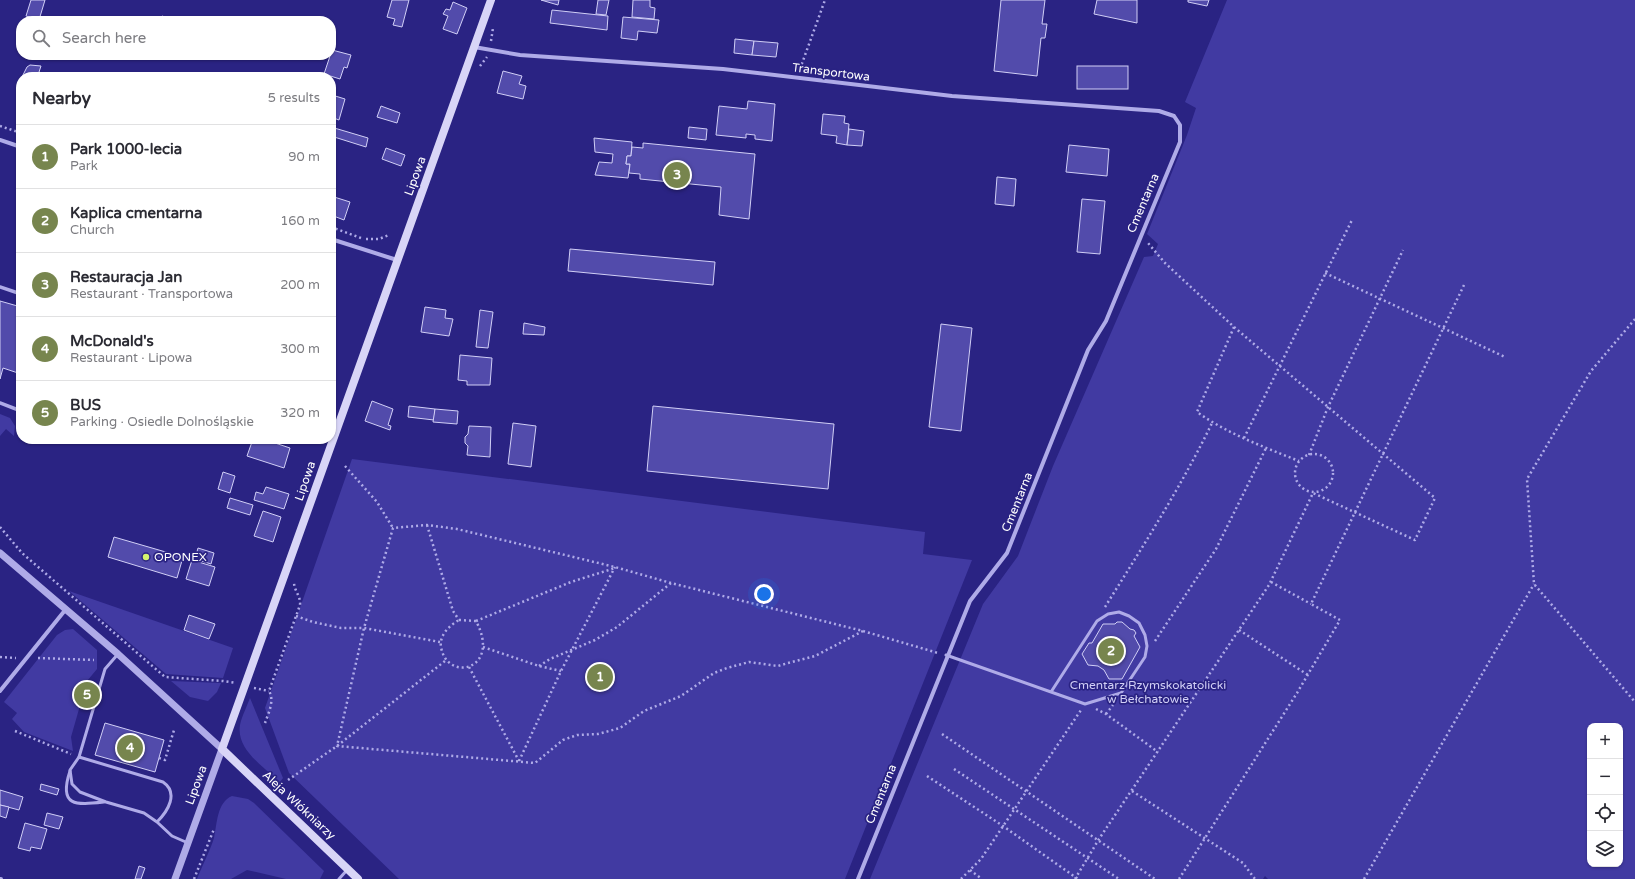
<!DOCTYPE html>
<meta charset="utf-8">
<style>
body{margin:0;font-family:"Varela Round",sans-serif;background:#f2f2f3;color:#2b2b33}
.controls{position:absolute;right:12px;bottom:12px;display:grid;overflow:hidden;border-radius:8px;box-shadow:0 1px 3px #0004}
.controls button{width:36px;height:36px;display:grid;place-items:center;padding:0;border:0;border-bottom:1px solid #e1e1e2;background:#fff;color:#2b2b33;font:20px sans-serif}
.you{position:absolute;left:764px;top:594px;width:14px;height:14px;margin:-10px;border:3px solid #fff;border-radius:50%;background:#1a73e8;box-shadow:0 0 0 6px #1a73e833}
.badge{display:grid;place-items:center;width:26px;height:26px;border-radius:50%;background:#77854e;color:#fff;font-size:13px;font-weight:700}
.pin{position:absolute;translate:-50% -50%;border:2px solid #fff;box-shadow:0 1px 4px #0006}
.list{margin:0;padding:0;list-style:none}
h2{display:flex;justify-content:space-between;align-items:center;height:52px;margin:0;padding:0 16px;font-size:17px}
h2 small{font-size:13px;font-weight:400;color:#7c7c81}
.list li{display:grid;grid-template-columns:26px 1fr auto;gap:12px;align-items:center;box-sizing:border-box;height:64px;padding:0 16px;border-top:1px solid #e1e1e2}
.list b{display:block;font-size:15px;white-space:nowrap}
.list p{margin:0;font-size:13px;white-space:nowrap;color:#7c7c81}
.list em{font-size:13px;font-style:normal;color:#7c7c81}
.icon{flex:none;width:22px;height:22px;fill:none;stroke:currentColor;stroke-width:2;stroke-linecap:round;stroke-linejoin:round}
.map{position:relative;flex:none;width:1635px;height:879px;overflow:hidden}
.search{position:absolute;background:#fff;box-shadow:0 1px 3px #0004;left:16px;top:16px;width:320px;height:44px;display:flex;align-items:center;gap:10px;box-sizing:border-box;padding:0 14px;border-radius:16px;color:#7c7c81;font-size:15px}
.panel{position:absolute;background:#fff;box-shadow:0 1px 3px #0004;left:16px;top:72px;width:320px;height:372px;border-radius:16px}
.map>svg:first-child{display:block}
.green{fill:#413aa2;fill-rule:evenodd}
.building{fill:#524bab;stroke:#d1cff6}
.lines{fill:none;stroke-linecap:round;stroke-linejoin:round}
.path{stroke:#afabe8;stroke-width:2.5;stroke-dasharray:2 3;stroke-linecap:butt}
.service{stroke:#afabe8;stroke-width:3}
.pedestrian{stroke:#afabe8;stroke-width:3.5}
.minor{stroke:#afabe8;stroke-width:4}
.tertiary{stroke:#afabe8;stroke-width:7}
.secondary{stroke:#d8d5f7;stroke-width:8}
.poi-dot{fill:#d5f36e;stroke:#2a2383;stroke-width:1.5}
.labels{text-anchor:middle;stroke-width:3.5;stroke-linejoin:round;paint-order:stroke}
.street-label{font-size:12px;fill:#fff;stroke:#2a2383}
.poi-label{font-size:12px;fill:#fff;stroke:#2a2383;text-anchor:start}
.park-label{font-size:12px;fill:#d1cff6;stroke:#2a2383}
</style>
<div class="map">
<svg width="1635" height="879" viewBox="0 0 1635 879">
<rect width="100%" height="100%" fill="#2a2383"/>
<!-- green -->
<g class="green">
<path d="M1227 0H1635V879H1268L1265 876 1263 879H870L983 604 1018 556 1053 466 1144 257 1153 256 1158 244 1147 234 1187 135 1196 108 1185 102ZM1590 726H1620V864H1590Z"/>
<path d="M0 414 10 418 15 426 14 436 6 429 0 436Z"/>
<path d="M352 459 925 532 923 554 972 560 845 879H399L289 773 265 708Z"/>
<path d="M69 591 233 648 223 678 166 674Z"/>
<path d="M73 629 97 650V669L87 681 71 737 73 751 24 732 12 719 17 713 4 702 57 635 65 630Z"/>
<path d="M171 681 221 683 217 692 208 701 190 697Z"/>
<path d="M250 698 283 778 280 782C264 767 236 750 240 725 242 716 247 706 250 698Z"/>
<path d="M232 796 248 799 254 803 324 871 320 879H286L247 870 231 879H197C202 866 210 851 214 838 217 824 217 802 232 796Z"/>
</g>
<!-- building -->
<g class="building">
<path d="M31 0H45L39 20 26 16Z"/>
<path d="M392 0H409L402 27 393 25 395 19 387 17Z"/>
<path d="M541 0H559L558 5Z"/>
<path d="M598 0H609L606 15 596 14Z"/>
<path d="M633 0H650V7L655 8 654 19 632 17Z"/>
<path d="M1001 0H1045L1042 24H1047L1045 38H1041L1037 76 994 71Z"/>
<path d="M1097 0H1137V23L1094 14Z"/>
<path d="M1188 0H1209L1207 6 1188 2Z"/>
<path d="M453 2 467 8 457 34 443 29 448 16 443 14 446 9 450 10Z"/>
<path d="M552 10 608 16 607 30 550 23Z"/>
<path d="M162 16 178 21H160Z"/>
<path d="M623 17 659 20 657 33 638 31 637 40 621 38Z"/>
<path d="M735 39 754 41 752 55 734 53Z"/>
<path d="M754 41 778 43 776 57 752 55Z"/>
<path d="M332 50 351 55 347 68 344 67 340 79 324 74Z"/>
<path d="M30 65 41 66 39 72 54 77H22L27 67Z"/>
<rect x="1077" y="66" width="51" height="23"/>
<path d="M503 71 522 76 519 84 526 86 523 99 497 93Z"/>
<path d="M332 95 345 99 339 120 331 117Z"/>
<path d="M748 101 775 104 772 141 755 139V135L746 134V138L716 135 719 106 747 109Z"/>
<path d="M381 106 400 113 397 123 377 117Z"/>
<path d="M823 114 845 116 844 123 849 124 847 145 836 143 837 136 821 134Z"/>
<path d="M331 127 368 138 366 147 331 136Z"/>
<path d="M689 127 707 129 706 140 688 138Z"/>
<path d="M849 129 864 131 862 146 847 145Z"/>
<path d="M594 138 632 142 631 156H627L626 164H630L628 178 595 175 599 162 612 163 613 154 595 152Z"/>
<path d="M643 143 755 154 749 219 719 215 721 187 640 179V174L629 173 630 164H626L627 156H631L632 147 643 148Z"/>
<path d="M1069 145 1109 149 1107 176 1066 172Z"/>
<path d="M386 148 405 155 401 166 382 159Z"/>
<path d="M997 177 1016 179 1014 206 995 204Z"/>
<path d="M331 196 350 202 344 220 331 215Z"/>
<path d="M1082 199 1105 201 1100 254 1077 252Z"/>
<path d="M570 249 715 262 713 285 568 271Z"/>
<path d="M0 301 21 307 18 320 21 321V374L3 368 0 379Z"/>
<path d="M425 307 446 310 445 318 453 319 449 336 421 332Z"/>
<path d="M480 310 493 312 488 348 476 347Z"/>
<path d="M524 323 545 327 544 335 523 334Z"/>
<path d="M941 324 972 328 961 431 929 427Z"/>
<path d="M460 355 492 358 490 385H467V381L458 380Z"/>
<path d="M372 401 393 409 388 425 391 426 390 430 365 421Z"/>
<path d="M409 406 435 409 434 420 408 417Z"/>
<path d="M653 406 834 424 828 489 647 471Z"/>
<path d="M435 409 458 411 457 424 433 422Z"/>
<path d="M513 423 536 426 531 467 508 464Z"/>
<path d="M469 426 491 427 490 457 467 455 468 446 465 443V437L468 434Z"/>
<path d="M253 439H269V441L290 448 284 468 247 456Z"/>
<path d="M223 472 235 476 230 493 218 489Z"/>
<path d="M266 487 289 494 284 509 254 500 256 492 263 494Z"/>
<path d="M230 498 253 505 250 515 227 508Z"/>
<path d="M263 511 281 517 273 542 254 536Z"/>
<path d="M114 537 183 557 177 578 108 557Z"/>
<path d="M198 548 214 553 211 564 195 559Z"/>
<path d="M192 560 215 567 209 586 186 579Z"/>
<path d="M189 615 215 624 209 639 184 630Z"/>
<path d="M1117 622H1122L1130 629 1134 630 1136 633 1134 636 1140 647 1122 679H1109L1104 670 1098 666 1088 665 1082 654 1089 643H1092L1103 624H1115Z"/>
<path d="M105 723 164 740 155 772 95 755Z"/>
<path d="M41 784 59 789 57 795 40 790Z"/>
<path d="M0 790 23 797 19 810 0 805Z"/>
<path d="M0 805 9 807 6 818 0 816Z"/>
<path d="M47 813 63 817 59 829 44 825Z"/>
<path d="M25 823 47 829 41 849 31 847 30 851 18 848Z"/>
<path d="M139 866 145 868 141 879H135Z"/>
</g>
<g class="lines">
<!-- path -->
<g class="path">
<path d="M491 41 493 28"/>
<path d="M480 66 487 57"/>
<path d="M800 69 825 0"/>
<path d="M0 126 21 133"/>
<path d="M331 227 361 238"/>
<path d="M366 239H379L389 235"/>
<path d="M1325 273 1505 357"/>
<path d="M1635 319 1591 371 1527 479 1534 584 1635 702"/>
<path d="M1234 327 1197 412C1228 434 1264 447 1299 461"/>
<path d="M1244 438 1352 220"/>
<circle cx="1314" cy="473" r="19"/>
<path d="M1309 455 1328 407 1403 250"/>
<path d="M345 466 377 502 393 528"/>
<path d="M427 525 453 611 459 620"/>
<path d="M0 527 22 553 165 677 223 681 236 683"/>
<path d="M1271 582 1311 604"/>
<path d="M1105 607C1143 546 1181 487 1212 423"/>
<path d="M296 616 313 622 341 628H364L440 642"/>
<path d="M459 620 476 621C502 670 447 683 441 647 439 635 450 625 459 620Z"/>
<path d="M476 621 571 582 615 568"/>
<path d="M1239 630 1308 675"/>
<path d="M863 631 815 656 788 663 778 666 749 662 727 668 714 673 681 696 644 711 620 728 598 734 577 735 563 740 535 763 337 746 364 628 393 528 427 525 457 529 615 567 671 583 863 631 938 653"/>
<path d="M1155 641 1216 549 1266 448"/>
<path d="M483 647 539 666 561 671"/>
<path d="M0 657 16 658"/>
<path d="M38 658 94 660"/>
<path d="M539 666 550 659 595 640 617 627 671 583"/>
<path d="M469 667 519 761"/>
<path d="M254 688 269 691"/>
<path d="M1096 709 1106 714 1158 752"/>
<path d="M1106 714 1113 705"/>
<path d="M265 723C268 714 275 701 269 691L300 605C301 596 294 591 294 582"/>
<path d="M15 731 71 754"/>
<path d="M942 734 1155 879"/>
<path d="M159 758 165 760 174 730"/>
<path d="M519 761 561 671 615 567"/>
<path d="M954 769 1119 879"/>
<path d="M927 776 1003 826 1078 879"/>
<path d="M288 780 337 746 445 661"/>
<path d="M1132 791 1243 863 1255 879"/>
<path d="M970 870 982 879"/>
<path d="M194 879 214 829"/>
<path d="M961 879 981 859 1081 710"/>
<path d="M1075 879 1099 839 1269 585 1313 493 1415 540 1435 498 1234 327 1165 263 1148 243"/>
<path d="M1179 879 1297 693 1340 620 1311 604 1464 285"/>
<path d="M1364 879 1534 584"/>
</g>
<!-- service -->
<g class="service">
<path d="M946 655 1085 704 1121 693 1145 657 1147 646 1145 635 1139 623 1129 616 1119 612 1108 614 1097 621 1051 692"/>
<path d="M79 757 105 669 118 654"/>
<path d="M70 771C58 807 76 805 104 802"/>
<path d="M157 822C168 811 179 793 163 782L79 757 70 770 72 784 80 792 106 802 144 813 157 822 172 836 188 843"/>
<path d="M339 879 347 870"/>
</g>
<!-- pedestrian -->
<g class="pedestrian">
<path d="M0 287 21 294"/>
<path d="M0 403 21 411"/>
</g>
<!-- minor -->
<g class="minor">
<path d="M474 47 520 55 723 69 952 96 1159 111 1174 116 1180 125V142L1106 321 1088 350 1007 553 970 601 858 879"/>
<path d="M0 140 21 147"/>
<path d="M331 239 397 260"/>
<path d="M0 691 66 609"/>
<path d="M0 879H1"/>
</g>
<!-- tertiary -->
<path class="tertiary" d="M0 553 118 654 222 749 175 879"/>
<!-- secondary -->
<path class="secondary" d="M358 879 222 749 491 0"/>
</g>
<!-- markers -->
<circle class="poi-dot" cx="146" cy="557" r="4"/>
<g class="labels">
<!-- street labels -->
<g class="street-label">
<text transform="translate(831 72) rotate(7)" y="4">Transportowa</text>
<text transform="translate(415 176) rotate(-70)" y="4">Lipowa</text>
<text transform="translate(1143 203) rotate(-67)" y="4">Cmentarna</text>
<text transform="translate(305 481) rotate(-71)" y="4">Lipowa</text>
<text transform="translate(1017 502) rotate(-68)" y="4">Cmentarna</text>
<text transform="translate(196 785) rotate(-70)" y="4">Lipowa</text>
<text transform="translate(881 794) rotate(-68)" y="4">Cmentarna</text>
<text transform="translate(299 805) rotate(43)" y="4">Aleja Włókniarzy</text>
</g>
<!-- poi labels -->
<g class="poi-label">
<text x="154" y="561">OPONEX</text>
</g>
<!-- park labels -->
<g class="park-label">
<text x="1148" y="689">Cmentarz Rzymskokatolicki<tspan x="1148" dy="14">w Bełchatowie</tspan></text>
</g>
</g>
</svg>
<div class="controls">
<button>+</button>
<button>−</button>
<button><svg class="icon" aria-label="locate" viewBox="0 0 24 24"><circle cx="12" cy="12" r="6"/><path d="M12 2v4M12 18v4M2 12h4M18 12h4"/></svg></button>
<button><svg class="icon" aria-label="layers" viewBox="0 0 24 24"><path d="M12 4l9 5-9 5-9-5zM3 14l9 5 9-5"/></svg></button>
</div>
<div class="you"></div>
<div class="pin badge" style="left:600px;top:677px">1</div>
<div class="pin badge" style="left:1111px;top:651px">2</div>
<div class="pin badge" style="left:677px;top:175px">3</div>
<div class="pin badge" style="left:130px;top:748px">4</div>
<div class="pin badge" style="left:87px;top:695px">5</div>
<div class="search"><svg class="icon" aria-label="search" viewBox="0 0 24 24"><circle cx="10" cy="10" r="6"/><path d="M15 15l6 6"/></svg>Search here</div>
<section class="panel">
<h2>Nearby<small>5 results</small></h2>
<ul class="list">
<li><span class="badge">1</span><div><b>Park 1000-lecia</b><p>Park</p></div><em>90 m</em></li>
<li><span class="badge">2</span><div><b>Kaplica cmentarna</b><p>Church</p></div><em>160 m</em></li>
<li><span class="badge">3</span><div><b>Restauracja Jan</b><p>Restaurant · Transportowa</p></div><em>200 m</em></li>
<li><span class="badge">4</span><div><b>McDonald's</b><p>Restaurant · Lipowa</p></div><em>300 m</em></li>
<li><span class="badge">5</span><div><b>BUS</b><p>Parking · Osiedle Dolnośląskie</p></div><em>320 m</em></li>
</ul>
</section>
</div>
